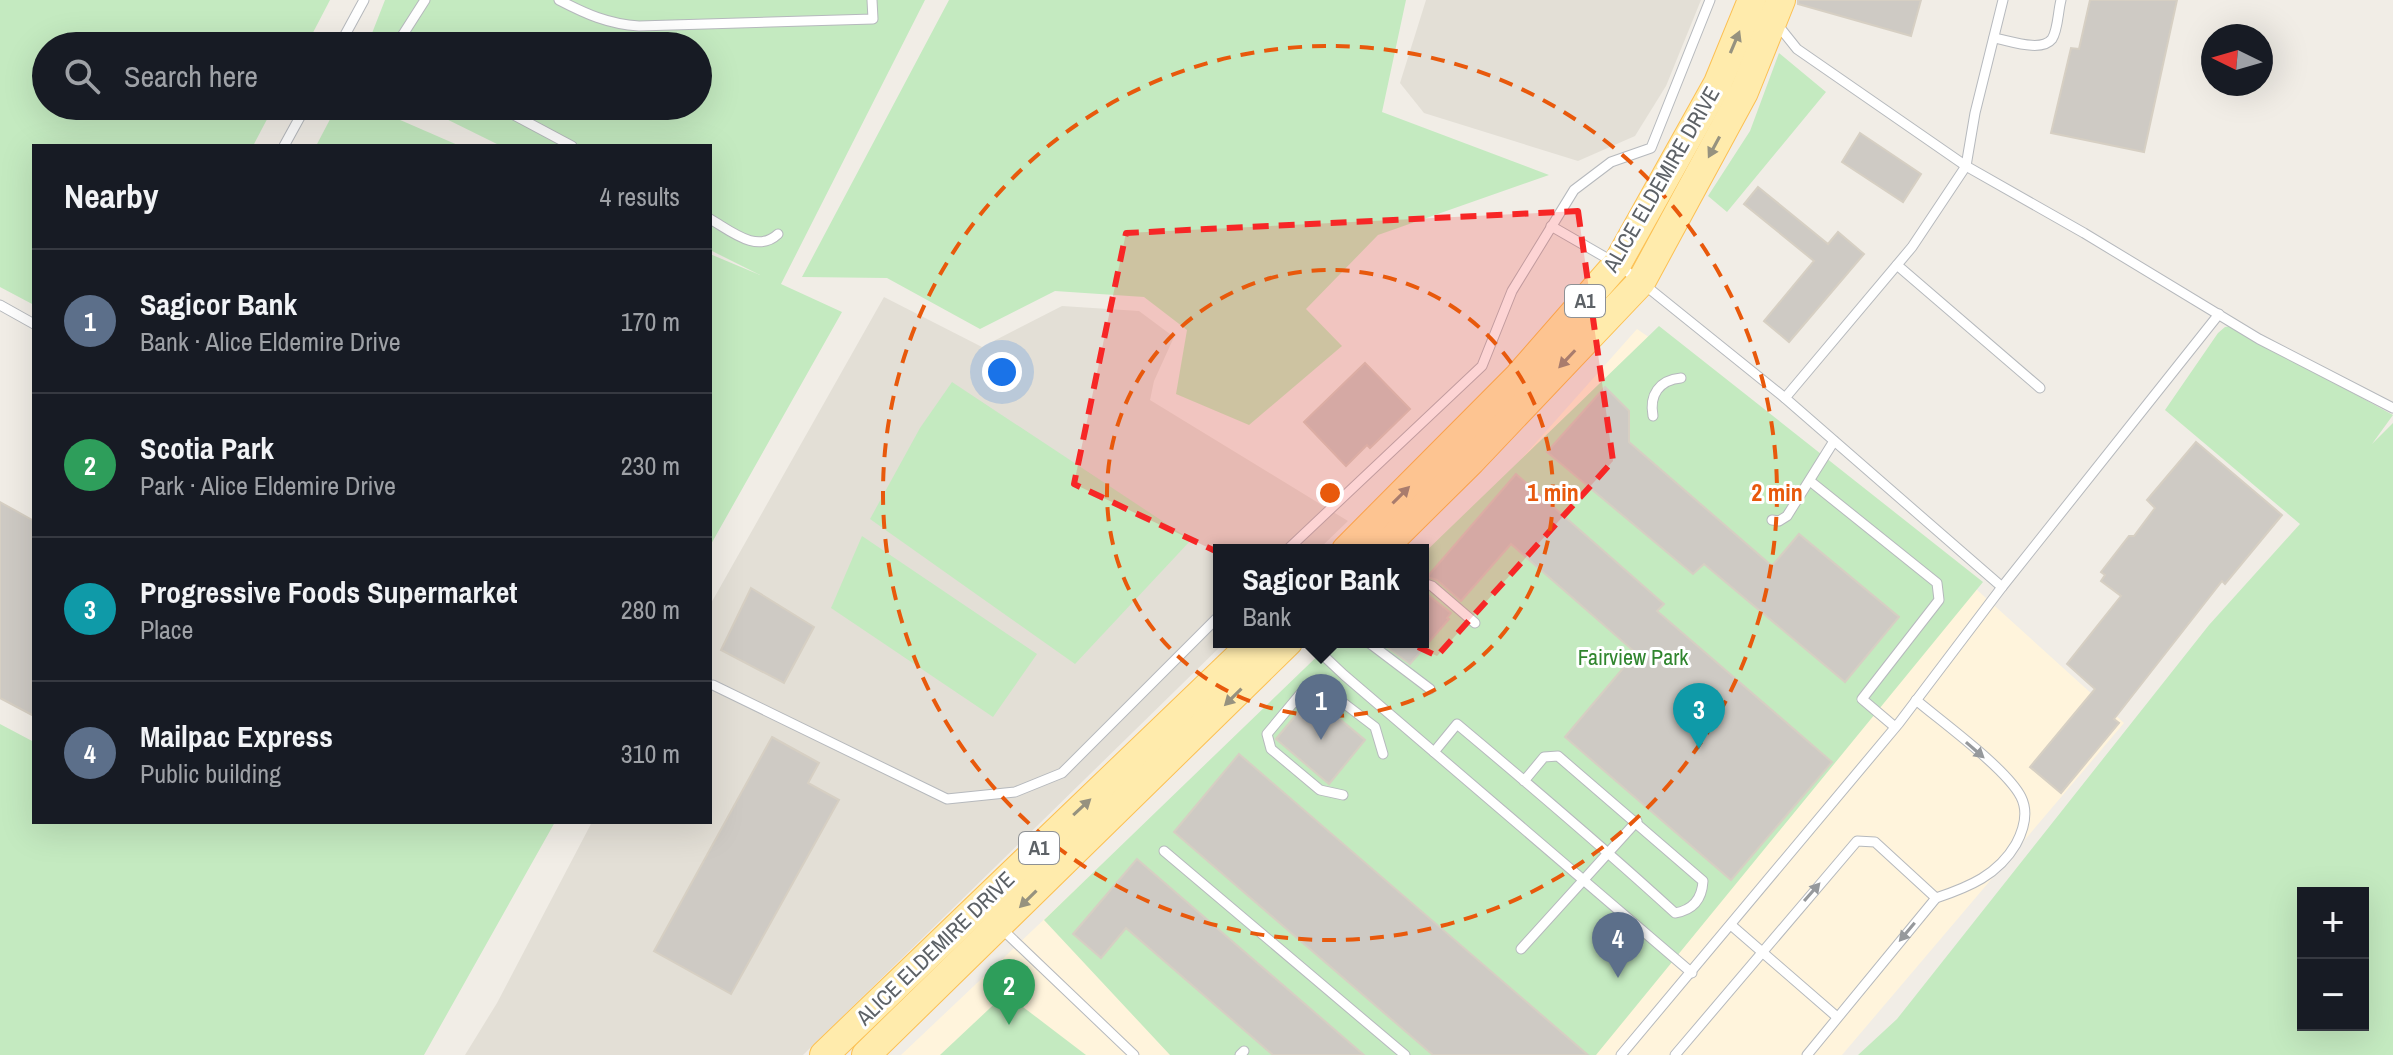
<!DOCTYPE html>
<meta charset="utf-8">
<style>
body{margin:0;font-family:"Archivo Narrow",sans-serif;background:#242831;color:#f1f3f6}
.controls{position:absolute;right:24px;bottom:24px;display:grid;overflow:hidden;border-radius:0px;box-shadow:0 8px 32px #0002}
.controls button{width:72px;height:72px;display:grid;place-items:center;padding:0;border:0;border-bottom:2px solid #363941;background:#171b24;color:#f1f3f6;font:40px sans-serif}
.compass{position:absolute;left:2201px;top:24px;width:72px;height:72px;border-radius:50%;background:#171b24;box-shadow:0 8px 32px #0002;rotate:275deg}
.you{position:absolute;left:1002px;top:372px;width:28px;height:28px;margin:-20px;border:6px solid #fff;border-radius:50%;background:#1a73e8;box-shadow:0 0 0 12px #1a73e833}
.badge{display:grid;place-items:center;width:52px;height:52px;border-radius:50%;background:#db2777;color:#fff;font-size:26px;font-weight:700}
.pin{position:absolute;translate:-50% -66px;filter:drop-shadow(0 2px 4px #0008)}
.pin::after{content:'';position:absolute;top:42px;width:28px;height:24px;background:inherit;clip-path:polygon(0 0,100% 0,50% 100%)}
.popup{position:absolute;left:1213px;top:544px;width:216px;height:104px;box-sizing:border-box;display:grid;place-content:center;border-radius:0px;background:#171b24;filter:drop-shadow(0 2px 6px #0005);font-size:26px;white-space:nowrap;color:#9ea1a6}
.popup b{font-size:30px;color:#f1f3f6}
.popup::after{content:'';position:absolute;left:50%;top:100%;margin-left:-16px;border:16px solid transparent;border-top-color:#171b24}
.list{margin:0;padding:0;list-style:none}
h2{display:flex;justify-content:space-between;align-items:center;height:104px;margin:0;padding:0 32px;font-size:34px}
h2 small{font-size:26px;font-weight:400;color:#9ea1a6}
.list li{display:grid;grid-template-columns:52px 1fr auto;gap:24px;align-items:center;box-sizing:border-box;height:144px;padding:0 32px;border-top:2px solid #363941}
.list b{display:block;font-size:30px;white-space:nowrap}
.list p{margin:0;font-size:26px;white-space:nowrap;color:#9ea1a6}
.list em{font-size:26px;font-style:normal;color:#9ea1a6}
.icon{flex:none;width:44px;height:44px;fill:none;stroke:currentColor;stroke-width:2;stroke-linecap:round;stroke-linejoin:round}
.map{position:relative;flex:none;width:2393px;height:1055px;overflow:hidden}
.search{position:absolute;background:#171b24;box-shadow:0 8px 32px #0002;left:32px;top:32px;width:680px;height:88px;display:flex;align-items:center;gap:20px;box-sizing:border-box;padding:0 28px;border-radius:44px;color:#9ea1a6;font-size:30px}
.panel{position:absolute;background:#171b24;box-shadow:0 8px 32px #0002;left:32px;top:144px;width:680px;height:680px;border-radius:0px}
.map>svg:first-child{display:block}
.commercial{fill:#fff4dc}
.education{fill:#e3dfd6}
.green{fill:#c4eac0;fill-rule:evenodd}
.building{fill:#cecac4;stroke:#d6cfc3;stroke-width:2}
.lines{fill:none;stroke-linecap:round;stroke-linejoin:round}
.service-casing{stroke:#b6b9bd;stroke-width:11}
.primary-casing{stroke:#fcc053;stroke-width:30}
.service{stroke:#fff;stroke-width:9}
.primary{stroke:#ffebac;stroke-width:28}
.oneway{fill:#96927f}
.oneway2{fill:#96999c}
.marked{fill:#f72626;fill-opacity:0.2;stroke:#f72626;stroke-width:6;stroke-dasharray:16 10;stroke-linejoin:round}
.ring{fill:none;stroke:#e8590c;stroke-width:4;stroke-dasharray:14 10}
.labels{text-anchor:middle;stroke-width:6;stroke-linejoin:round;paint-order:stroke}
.shield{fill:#fff;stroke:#8e9195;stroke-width:2}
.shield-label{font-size:20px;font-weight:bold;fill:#5d6267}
.street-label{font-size:22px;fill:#5d6267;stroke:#fff}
.park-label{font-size:22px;fill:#30852e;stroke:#fff}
.centre{fill:#e8590c;stroke:#fff;stroke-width:4}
.ring-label{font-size:24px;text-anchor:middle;font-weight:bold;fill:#e8590c;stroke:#fff;stroke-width:6;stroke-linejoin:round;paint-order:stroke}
</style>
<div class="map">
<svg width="2393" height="1055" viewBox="0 0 2393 1055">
<rect width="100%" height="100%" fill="#f1ede6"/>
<!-- commercial -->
<path class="commercial" d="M1637 329 1770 421 1891 512 2124 723 1842 1055H901L1337 642H1423L1476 510Z"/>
<!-- education -->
<g class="education">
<path d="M1426 0H1701L1666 86 1635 136 1578 161 1424 113 1400 83Z"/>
<path d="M884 297 982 347 1062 306 1139 311 1174 337 1154 381 1150 400 1348 521 1318 550H1219V642H1225L803 1055H465L497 1003 592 822H710V605Z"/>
</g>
<!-- green -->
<g class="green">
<path d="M0 0H330L306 46H46V106H274L253 146H34V305L0 287Z"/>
<path d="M385 0H925L781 284 842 312 710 546V254L760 275 710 250V146H501L420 106H698V46H367Z"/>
<path d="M949 0H1406L1382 112 1549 175 1378 235 1306 309 1342 346 1249 425 1176 394 1187 330 1144 297 1055 291 980 329 887 278 802 277Z"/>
<path d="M1779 53 1826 92 1727 212 1708 196 1750 131Z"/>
<path d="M337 106H368L460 146H316Z"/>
<path d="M1659 326 1983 582 1596 1055H1170L1044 920 1332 642H1423V554Z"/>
<path d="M2231 326 2393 415 2372 444 2393 423V1055H1858L1897 1019 2209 625 2300 524 2165 410 2218 333 2225 327ZM2303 893H2363V1025H2303Z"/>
<path d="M952 382 1191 540 1075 664 870 519 920 428Z"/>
<path d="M862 536 1037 654 993 717 831 608Z"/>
<path d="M0 724 34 742V822H555L424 1055H0Z"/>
<path d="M1005 994H1006L1086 1055H940Z"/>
</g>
<!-- building -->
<g class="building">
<path d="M1798 0H1921L1911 36 1798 4Z"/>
<path d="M2090 0H2177L2144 152 2051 133 2071 48 2079 49Z"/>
<path d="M1860 133 1921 174 1903 202 1842 162Z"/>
<path d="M1758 187 1828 244 1838 232 1864 254 1789 342 1764 321 1814 261 1744 204Z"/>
<path d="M1365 363 1410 409 1370 448 1367 445 1346 466 1304 422Z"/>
<path d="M1605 387 1629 411V442L1772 566 1799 534 1899 617 1845 682 1704 564 1693 574 1547 452Z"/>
<path d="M2196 442 2282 515 2225 584 2222 581 2114 719 2119 723 2061 793 2030 767 2095 689 2067 664 2121 596 2101 581 2105 575 2101 572 2129 536H2134L2155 508 2147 500Z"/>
<path d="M1516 474 1664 604 1657 611 1832 762 1731 880 1565 737 1636 653 1511 544 1461 601 1437 580 1427 577Z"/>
<path d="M0 502 34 521V716L0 698Z"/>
<path d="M751 588 814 627 784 683 721 650Z"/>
<path d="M1423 591 1451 613 1447 618 1449 619 1410 664 1380 642H1423Z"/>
<path d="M1312 696 1365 740 1329 784 1276 739Z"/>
<path d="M772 737 819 763 808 783 839 800 731 994 654 951Z"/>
<path d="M1239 754 1588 1055H1433L1174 832Z"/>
<path d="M1137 859 1364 1055H1273L1126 928 1101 958 1073 934Z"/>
</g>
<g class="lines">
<defs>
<g id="service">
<path d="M559 0C586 14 608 24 639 26L873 19 872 0"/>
<path d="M1777 24 1797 49 1966 166 2084 233 2259 339 2393 408"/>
<path d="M1994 38C2008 40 2041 53 2052 39 2058 30 2058 11 2061 0"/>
<path d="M339 46 364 0"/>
<path d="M400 46 402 36 425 0"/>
<path d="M497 106 572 146"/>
<path d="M284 146 306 106"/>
<path d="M710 219C731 231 757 254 778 234"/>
<path d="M1551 226 1617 264 1641 282 1785 398 2002 587"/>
<path d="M1897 265 2040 388"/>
<path d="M0 305 34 324"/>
<path d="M1785 398 1912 247 1966 166 1975 113 2003 0"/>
<path d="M1653 416C1649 395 1659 380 1681 378"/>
<path d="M1810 481 1937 583 1939 600 1862 699 1895 727"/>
<path d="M1772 520 1779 521 1787 516 1834 441"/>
<path d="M1287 550 1482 366 1512 291 1574 190 1611 162 1651 148 1710 0"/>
<path d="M1423 583 1432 586 1475 623"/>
<path d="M1309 642 1344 675 1692 973"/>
<path d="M1368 642 1430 689"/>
<path d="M713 685 947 799 1015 792 1062 773 1219 616"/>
<path d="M1434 752 1457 724C1531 786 1604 848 1675 913 1693 910 1702 899 1703 881L1558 756 1544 757 1524 781"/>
<path d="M1343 795 1320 790 1271 749 1267 734 1307 686 1320 685 1375 727 1383 754"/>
<path d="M1164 851 1405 1055"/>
<path d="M1731 925 1837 1017"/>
<path d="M1002 929 1134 1055"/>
<path d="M1521 949 1637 821"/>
<path d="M1240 1055 1244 1051"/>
<path d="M1621 1055 1899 723 2002 587 2219 314"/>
<path d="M1675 1055 1857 841 1875 842 1936 898"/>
<path d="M1807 1055 1936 898C1969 887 1998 875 2016 844 2024 829 2029 813 2021 797 2007 769 1942 722 1916 700"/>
</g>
<g id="primary">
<path d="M1346 550 1519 376 1617 264 1718 83 1752 0"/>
<path d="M1381 550 1471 461 1641 282 1744 92 1781 0"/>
<path d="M824 1055 1254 642"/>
<path d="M866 1055 1288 642"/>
</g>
</defs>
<!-- service casing -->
<use href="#service" class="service-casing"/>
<!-- primary casing -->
<use href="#primary" class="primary-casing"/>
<!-- service -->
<use href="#service" class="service"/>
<!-- primary -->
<use href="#primary" class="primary"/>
</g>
<!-- one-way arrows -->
<defs><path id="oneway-solid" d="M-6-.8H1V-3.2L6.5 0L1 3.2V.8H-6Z" transform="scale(2)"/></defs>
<g class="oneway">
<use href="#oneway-solid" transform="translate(1735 42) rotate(-67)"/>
<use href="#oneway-solid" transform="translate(1714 147) rotate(118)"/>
<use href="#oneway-solid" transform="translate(1567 359) rotate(133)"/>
<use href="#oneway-solid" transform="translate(1401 495) rotate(-45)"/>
<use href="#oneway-solid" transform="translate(1233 697) rotate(135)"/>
<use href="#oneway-solid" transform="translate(1082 807) rotate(-43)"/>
<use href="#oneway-solid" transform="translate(1028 899) rotate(135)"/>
</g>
<g class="oneway2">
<use href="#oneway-solid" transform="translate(1975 750) rotate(41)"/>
<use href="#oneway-solid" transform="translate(1812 892) rotate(-49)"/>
<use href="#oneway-solid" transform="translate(1907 932) rotate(130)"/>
</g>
<!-- marked area -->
<path class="marked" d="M1578 211 1613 461 1437 656 1074 484 1126 233Z"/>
<!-- distance rings -->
<g class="ring">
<circle cx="1330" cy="493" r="223"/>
<circle cx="1330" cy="493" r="447"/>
</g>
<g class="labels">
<!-- shield labels -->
<g class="shield">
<rect x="1565" y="285" width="40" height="32" rx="6"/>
<rect x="1019" y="832" width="40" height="32" rx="6"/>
</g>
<g class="shield-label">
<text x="1585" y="308">A1</text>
<text x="1039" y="855">A1</text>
</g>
<!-- street labels -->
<g class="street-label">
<text transform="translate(1661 179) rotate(-60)" y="8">ALICE ELDEMIRE DRIVE</text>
<text transform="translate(935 948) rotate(-44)" y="8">ALICE ELDEMIRE DRIVE</text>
</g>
<!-- park labels -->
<g class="park-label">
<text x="1633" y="665">Fairview Park</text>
</g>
</g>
<circle cx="1330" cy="493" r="12" class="centre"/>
<g class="ring-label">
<text x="1553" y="501">1 min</text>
<text x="1777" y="501">2 min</text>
</g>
</svg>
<div class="controls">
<button>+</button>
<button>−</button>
</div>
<svg class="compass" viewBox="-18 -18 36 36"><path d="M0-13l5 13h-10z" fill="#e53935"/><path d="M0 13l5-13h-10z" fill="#9ea1a6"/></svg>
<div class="you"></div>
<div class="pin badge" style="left:1321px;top:740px;background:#5c6f8a">1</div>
<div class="popup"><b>Sagicor Bank</b>Bank</div>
<div class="pin badge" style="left:1009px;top:1025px;background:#2e9e5b">2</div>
<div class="pin badge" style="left:1699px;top:749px;background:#0f9aa8">3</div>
<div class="pin badge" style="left:1618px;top:978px;background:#5c6f8a">4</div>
<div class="search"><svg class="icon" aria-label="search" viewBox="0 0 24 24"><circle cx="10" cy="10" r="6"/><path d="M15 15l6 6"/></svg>Search here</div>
<section class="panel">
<h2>Nearby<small>4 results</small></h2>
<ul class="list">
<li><span class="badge" style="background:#5c6f8a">1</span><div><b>Sagicor Bank</b><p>Bank · Alice Eldemire Drive</p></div><em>170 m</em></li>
<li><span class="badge" style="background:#2e9e5b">2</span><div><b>Scotia Park</b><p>Park · Alice Eldemire Drive</p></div><em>230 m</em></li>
<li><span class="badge" style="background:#0f9aa8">3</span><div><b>Progressive Foods Supermarket</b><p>Place</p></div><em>280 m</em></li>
<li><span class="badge" style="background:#5c6f8a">4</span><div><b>Mailpac Express</b><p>Public building</p></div><em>310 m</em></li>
</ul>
</section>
</div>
